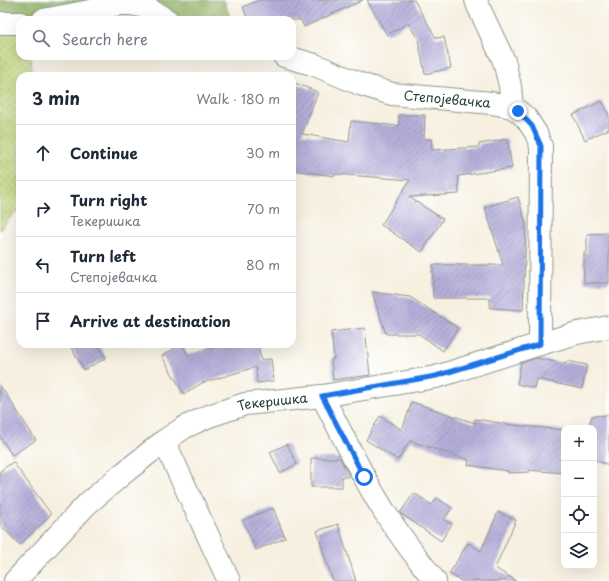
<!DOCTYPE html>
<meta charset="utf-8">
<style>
body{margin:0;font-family:"Playpen Sans",sans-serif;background:#f2f2f3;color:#1f2937}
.controls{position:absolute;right:12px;bottom:12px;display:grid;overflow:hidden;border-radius:8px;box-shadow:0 4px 16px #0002}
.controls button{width:36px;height:36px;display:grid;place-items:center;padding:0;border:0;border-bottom:1px solid #e0e1e3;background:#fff;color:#1f2937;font:20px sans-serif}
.stop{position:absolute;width:12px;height:12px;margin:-9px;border:3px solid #1a73e8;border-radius:50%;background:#fff}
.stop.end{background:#1a73e8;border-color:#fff;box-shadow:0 1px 4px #0008}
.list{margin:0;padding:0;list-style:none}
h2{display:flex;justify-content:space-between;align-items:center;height:52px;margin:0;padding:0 16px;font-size:17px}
h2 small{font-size:13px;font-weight:400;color:#747a83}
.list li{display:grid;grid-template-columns:26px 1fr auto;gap:12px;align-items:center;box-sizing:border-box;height:56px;padding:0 16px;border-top:1px solid #e0e1e3}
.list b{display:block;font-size:15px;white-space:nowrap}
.list p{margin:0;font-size:13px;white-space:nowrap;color:#747a83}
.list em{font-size:13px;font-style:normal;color:#747a83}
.icon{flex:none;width:22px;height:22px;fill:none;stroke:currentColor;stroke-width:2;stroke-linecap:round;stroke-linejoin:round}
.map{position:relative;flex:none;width:609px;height:581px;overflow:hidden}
.search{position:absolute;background:#fff;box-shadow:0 4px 16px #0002;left:16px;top:16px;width:280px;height:44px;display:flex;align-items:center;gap:10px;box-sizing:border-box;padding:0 14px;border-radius:12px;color:#747a83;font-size:15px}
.panel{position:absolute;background:#fff;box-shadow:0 4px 16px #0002;left:16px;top:72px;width:280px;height:276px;border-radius:12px}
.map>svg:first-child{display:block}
.grass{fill:url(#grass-dots);stroke:#6d8654}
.forest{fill:url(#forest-crowns);stroke:#5a784d}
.building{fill:url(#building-hatch)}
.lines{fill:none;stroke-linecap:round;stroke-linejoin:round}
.minor-casing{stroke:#8b968a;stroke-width:24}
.minor{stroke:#fff;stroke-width:22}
.route{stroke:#1a73e8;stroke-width:5}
.labels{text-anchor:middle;stroke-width:3;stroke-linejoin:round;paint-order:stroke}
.street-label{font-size:13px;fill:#1f3d34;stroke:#fff}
</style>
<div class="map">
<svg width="609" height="581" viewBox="0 0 609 581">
<defs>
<pattern id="grass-dots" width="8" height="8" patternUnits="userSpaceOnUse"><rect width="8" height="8" fill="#bbd074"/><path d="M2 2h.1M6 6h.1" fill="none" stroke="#97aa60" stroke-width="1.8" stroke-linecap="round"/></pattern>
<pattern id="forest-crowns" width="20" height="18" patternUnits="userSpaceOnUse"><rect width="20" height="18" fill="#94b266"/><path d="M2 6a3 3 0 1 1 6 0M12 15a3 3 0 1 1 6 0" fill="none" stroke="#789255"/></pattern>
<pattern id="building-hatch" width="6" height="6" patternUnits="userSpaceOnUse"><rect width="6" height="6" fill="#b6afda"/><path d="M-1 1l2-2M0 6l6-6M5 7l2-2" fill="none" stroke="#9390b2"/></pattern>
</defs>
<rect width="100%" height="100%" fill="#fff"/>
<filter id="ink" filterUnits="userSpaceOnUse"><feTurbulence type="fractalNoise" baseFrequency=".025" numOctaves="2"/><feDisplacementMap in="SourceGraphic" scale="8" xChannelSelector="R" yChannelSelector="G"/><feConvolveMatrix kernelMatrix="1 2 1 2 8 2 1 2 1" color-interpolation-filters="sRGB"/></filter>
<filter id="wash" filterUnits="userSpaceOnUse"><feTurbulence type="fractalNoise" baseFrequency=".012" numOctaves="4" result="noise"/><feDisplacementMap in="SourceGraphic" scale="16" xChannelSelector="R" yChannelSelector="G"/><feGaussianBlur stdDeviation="0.9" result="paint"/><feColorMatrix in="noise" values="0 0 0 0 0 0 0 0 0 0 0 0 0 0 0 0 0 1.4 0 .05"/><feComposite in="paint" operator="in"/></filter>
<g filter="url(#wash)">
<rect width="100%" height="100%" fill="#f7f0e0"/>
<!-- grass -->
<path class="grass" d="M0 20 20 21V56H31L32 76H20V210L14 213 0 230Z"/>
<!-- forest -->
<path class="forest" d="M0 0H224L231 20H167L155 12 42 20H20L0 23Z"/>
<g id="blocks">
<!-- building -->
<g class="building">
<path d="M259 0H363L304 27 301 20H248L243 7Z"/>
<path d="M367 0H414L436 38 444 37 451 68 425 74 418 39 408 23 387 35Z"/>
<path d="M292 82 318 92 302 134 349 142 351 121 399 126V115H425L424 139H431L432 150 479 147V144L507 139 512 168 458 176 459 194 409 197 443 219 422 252 381 225 410 180 335 174V176L292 170Z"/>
<path d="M602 101 609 115V129L585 140 573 115Z"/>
<path d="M518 197 526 224 523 310 490 308V298H433V265H503L485 207Z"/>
<path d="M609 233V283H584V253H587V234Z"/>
<path d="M372 292 410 297 458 328 443 351 419 334H386Z"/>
<path d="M365 328 370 375 333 380 331 359H334L331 332Z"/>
<path d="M69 344H98L106 358 84 370Z"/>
<path d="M182 344 188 355 224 344H258L261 360 271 359 274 381 257 383 256 367 202 383 184 394 162 356Z"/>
<path d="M536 358 566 364 567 361 587 365 582 389 536 379 534 388 517 384 521 363Z"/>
<path d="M0 385 36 440 12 455 0 437Z"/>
<path d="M412 402 475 423V419L513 425 564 430V473L529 470V472L508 473V471L468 465 469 460 410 441 398 460 366 440 380 416 402 430Z"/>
<path d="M609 415V465L594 460V428H588L592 416Z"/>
<path d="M287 444 297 464 280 473 270 452Z"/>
<path d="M311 458H340L348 473V477H342V487H311Z"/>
<path d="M13 462 51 514 20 545 0 525V471Z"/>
<path d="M414 493 432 505 437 498 452 508 444 520 452 524 441 541 400 513Z"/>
<path d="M273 508 285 538 256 550 243 520Z"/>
<path d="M498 512 516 520 495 568 516 581H461L449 574 468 543 481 551Z"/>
<path d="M338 524 356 581H333L325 557 317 531Z"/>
</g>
</g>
</g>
<g filter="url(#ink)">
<use href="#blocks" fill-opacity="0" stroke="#8b968a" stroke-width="1"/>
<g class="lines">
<defs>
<g id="minor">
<path d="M476 0 478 6 504 61 510 86 512 107"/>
<path d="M43 20 90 11 119 4H131L145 7 167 20"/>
<path d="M0 23H20"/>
<path id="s1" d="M284 56 315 65 360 84 392 94 492 103 512 107 518 111 526 118 536 133 541 146 540 344"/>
<path d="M322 396C343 435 362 477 386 514 401 538 418 559 435 581"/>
<path d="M164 441 229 581"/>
<path id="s2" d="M15 581 87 504 120 476 164 441 185 427 209 416 245 404 322 396 436 377 540 344 577 333 609 327"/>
</g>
</defs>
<!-- minor casing -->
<use href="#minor" class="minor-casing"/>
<!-- minor -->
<use href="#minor" class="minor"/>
</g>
</g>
<g class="lines" filter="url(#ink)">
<!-- route -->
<path class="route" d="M364 477 322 396 436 376 540 344 541 146 532 126 518 111"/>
</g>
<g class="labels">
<!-- street labels -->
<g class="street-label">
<text dy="5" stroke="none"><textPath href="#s1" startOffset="170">Степојевачка</textPath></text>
<text dy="5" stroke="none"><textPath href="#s2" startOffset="322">Текеришка</textPath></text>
</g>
</g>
</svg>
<div class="controls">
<button>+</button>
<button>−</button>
<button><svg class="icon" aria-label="locate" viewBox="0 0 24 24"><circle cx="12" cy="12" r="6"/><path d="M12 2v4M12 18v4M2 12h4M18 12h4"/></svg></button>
<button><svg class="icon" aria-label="layers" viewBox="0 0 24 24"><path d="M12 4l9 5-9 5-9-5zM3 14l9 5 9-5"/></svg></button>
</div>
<div class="stop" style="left:364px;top:477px"></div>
<div class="stop end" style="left:518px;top:111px"></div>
<div class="search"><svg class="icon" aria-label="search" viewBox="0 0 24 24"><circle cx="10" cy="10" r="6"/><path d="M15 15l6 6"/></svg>Search here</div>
<section class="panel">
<h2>3 min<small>Walk · 180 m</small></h2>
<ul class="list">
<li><svg class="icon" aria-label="ahead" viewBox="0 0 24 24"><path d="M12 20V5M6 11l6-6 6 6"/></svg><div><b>Continue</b></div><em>30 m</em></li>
<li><svg class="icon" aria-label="right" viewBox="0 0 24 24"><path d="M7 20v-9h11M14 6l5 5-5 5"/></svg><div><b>Turn right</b><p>Текеришка</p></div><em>70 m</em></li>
<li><svg class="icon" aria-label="left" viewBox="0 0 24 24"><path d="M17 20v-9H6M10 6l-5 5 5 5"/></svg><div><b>Turn left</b><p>Степојевачка</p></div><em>80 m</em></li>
<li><svg class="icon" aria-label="arrive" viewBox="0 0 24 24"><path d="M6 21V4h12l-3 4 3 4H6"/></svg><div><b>Arrive at destination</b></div></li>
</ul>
</section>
</div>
